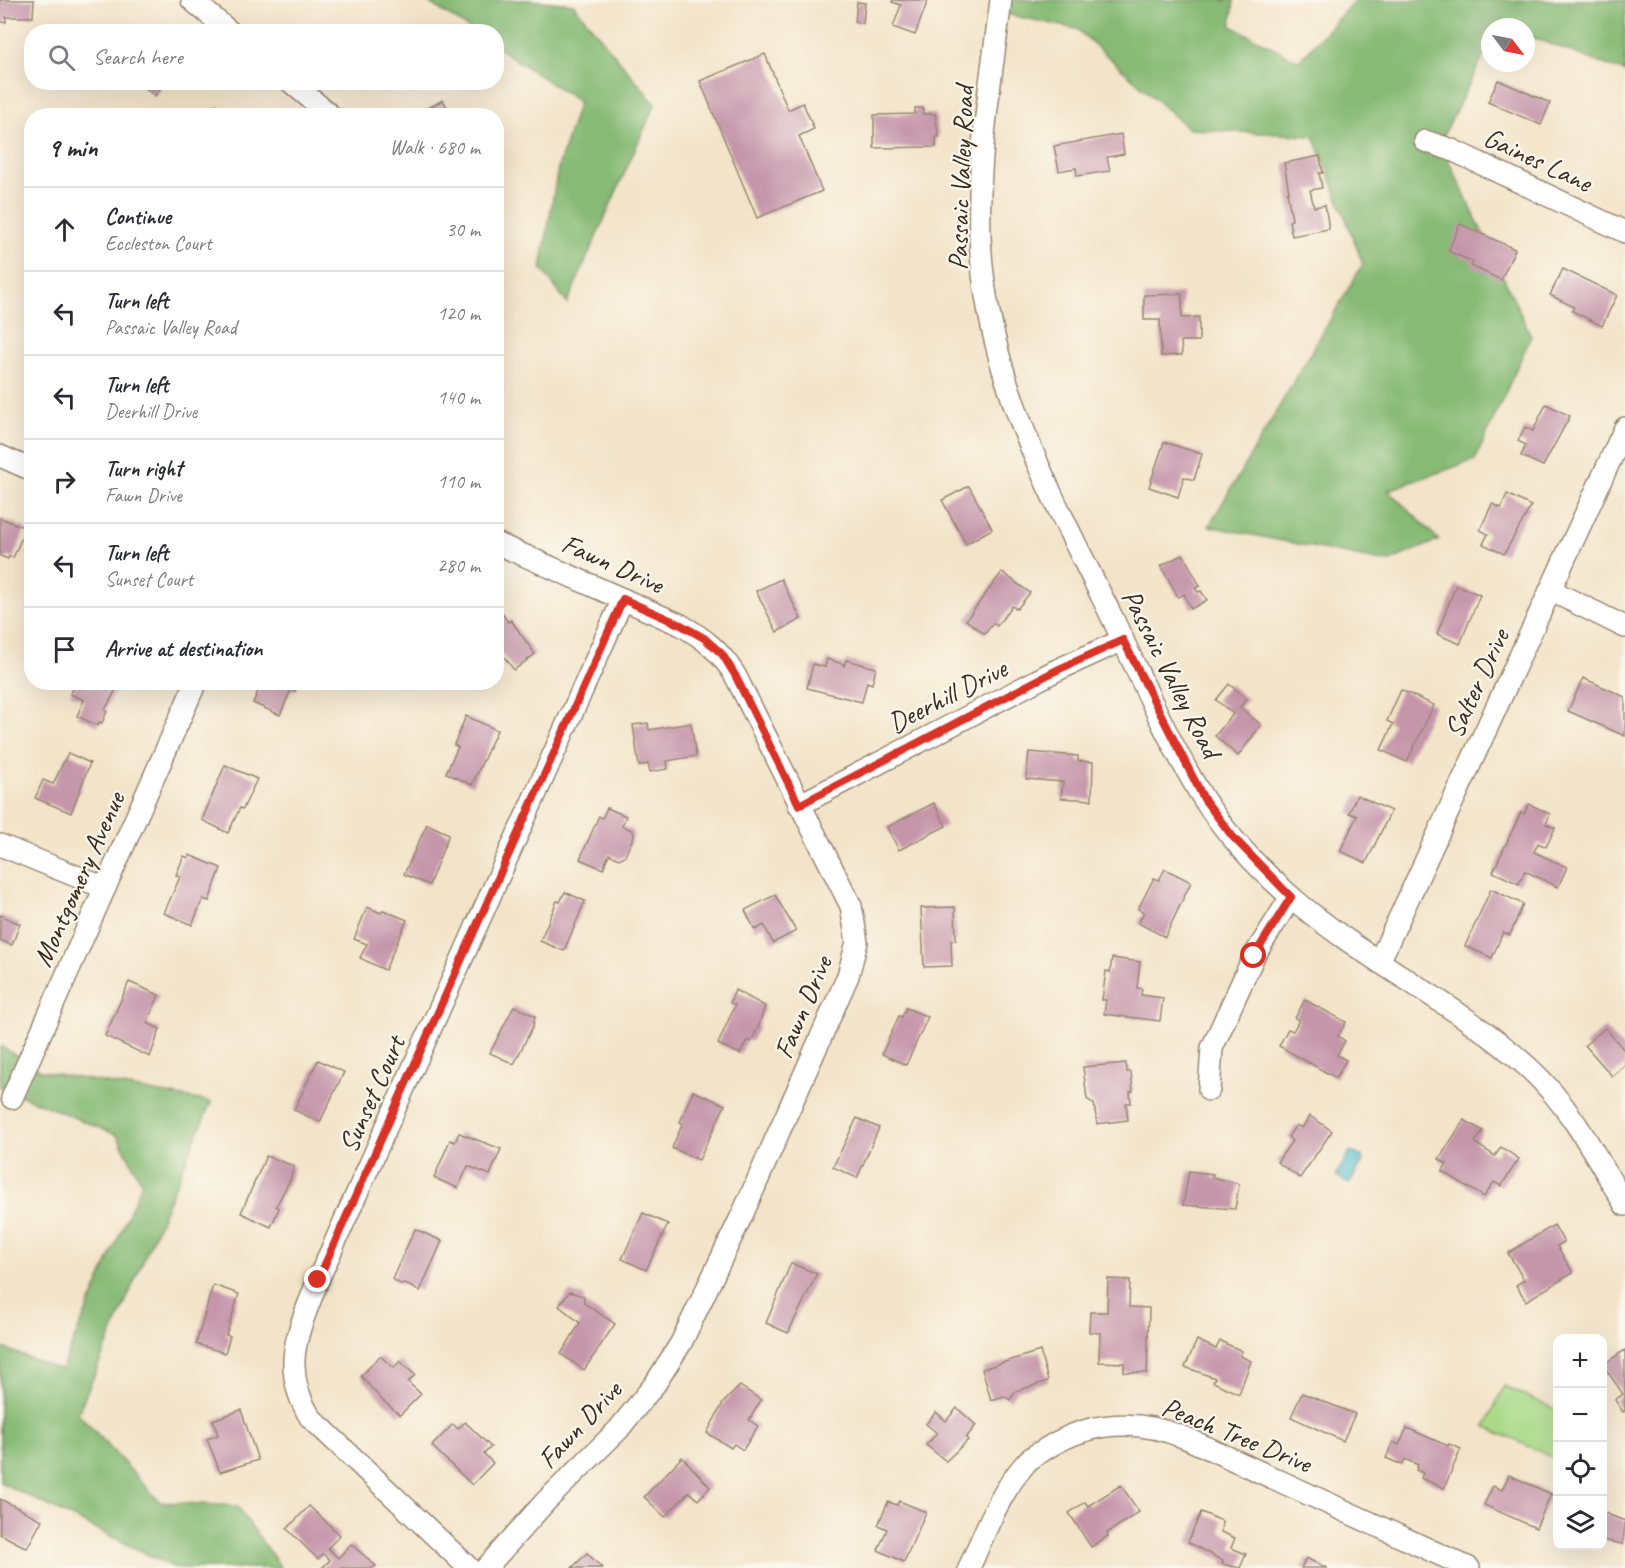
<!DOCTYPE html>
<meta charset="utf-8">
<style>
body{margin:0;font-family:Caveat,sans-serif;background:#f2f2f3;color:#2b2b33}
.controls{position:absolute;right:18px;bottom:18px;display:grid;overflow:hidden;border-radius:12px;box-shadow:0 6px 24px #0002}
.controls button{width:54px;height:54px;display:grid;place-items:center;padding:0;border:0;border-bottom:2px solid #e1e1e2;background:#fff;color:#2b2b33;font:30px sans-serif}
.compass{position:absolute;left:1481px;top:18px;width:54px;height:54px;border-radius:50%;background:#fff;box-shadow:0 6px 24px #0002;rotate:122deg}
.stop{position:absolute;width:18px;height:18px;margin:-14px;border:4px solid #d93025;border-radius:50%;background:#fff}
.stop.end{background:#d93025;border-color:#fff;box-shadow:0 2px 6px #0008}
.list{margin:0;padding:0;list-style:none}
h2{display:flex;justify-content:space-between;align-items:center;height:78px;margin:0;padding:0 24px;font-size:26px}
h2 small{font-size:20px;font-weight:400;color:#7c7c81}
.list li{display:grid;grid-template-columns:39px 1fr auto;gap:18px;align-items:center;box-sizing:border-box;height:84px;padding:0 24px;border-top:2px solid #e1e1e2}
.list b{display:block;font-size:22px;white-space:nowrap}
.list p{margin:0;font-size:20px;white-space:nowrap;color:#7c7c81}
.list em{font-size:20px;font-style:normal;color:#7c7c81}
.icon{flex:none;width:33px;height:33px;fill:none;stroke:currentColor;stroke-width:2;stroke-linecap:round;stroke-linejoin:round}
.map{position:relative;flex:none;width:1625px;height:1568px;overflow:hidden}
.search{position:absolute;background:#fff;box-shadow:0 6px 24px #0002;left:24px;top:24px;width:480px;height:66px;display:flex;align-items:center;gap:15px;box-sizing:border-box;padding:0 21px;border-radius:24px;color:#7c7c81;font-size:22px}
.panel{position:absolute;background:#fff;box-shadow:0 6px 24px #0002;left:24px;top:108px;width:480px;height:582px;border-radius:24px}
.map>svg:first-child{display:block}
.green{fill:#a9da88;stroke:#728253;stroke-width:1.5}
.forest{fill:#86ba74;stroke:#607249;stroke-width:1.5}
.water{fill:#4ebbc8;stroke:#447273;stroke-width:1.5}
.building{fill:#c596aa}
.lines{fill:none;stroke-linecap:round;stroke-linejoin:round}
.minor-casing{stroke:#978774;stroke-width:24}
.minor{stroke:#fff;stroke-width:21}
.route{stroke:#d93025;stroke-width:8}
.labels{text-anchor:middle;stroke-width:4.5;stroke-linejoin:round;paint-order:stroke}
.street-label{font-size:28px;fill:#3b2a1e;stroke:#fbf7ec}
</style>
<div class="map">
<svg width="1625" height="1568" viewBox="0 0 1625 1568">
<rect width="100%" height="100%" fill="#fbf7ec"/>
<filter id="ink" filterUnits="userSpaceOnUse"><feTurbulence type="fractalNoise" baseFrequency=".0167" numOctaves="2"/><feDisplacementMap in="SourceGraphic" scale="12" xChannelSelector="R" yChannelSelector="G"/><feConvolveMatrix kernelMatrix="1 2 1 2 8 2 1 2 1" color-interpolation-filters="sRGB"/></filter>
<filter id="wash" filterUnits="userSpaceOnUse"><feTurbulence type="fractalNoise" baseFrequency=".008" numOctaves="4" result="noise"/><feDisplacementMap in="SourceGraphic" scale="24" xChannelSelector="R" yChannelSelector="G"/><feGaussianBlur stdDeviation="1.35" result="paint"/><feColorMatrix in="noise" values="0 0 0 0 0 0 0 0 0 0 0 0 0 0 0 0 0 1.4 0 .05"/><feComposite in="paint" operator="in"/></filter>
<g filter="url(#wash)">
<rect width="100%" height="100%" fill="#f3e4c9"/>
<!-- green -->
<path class="green" d="M1504 1386 1557 1410V1459L1485 1427Z"/>
<!-- forest -->
<g class="forest">
<path d="M425 0H530L573 4 655 104 567 303 541 268 558 168 579 102 497 47 496 32 473 31Z"/>
<path d="M1001 0H1234L1231 26 1299 61 1355 0H1625V72L1526 35V27L1499 25 1490 27V43L1440 142 1531 336 1475 460 1388 490 1439 540 1387 562 1209 526 1363 264 1314 136 1189 129 1077 29 1000 13Z"/>
<path d="M0 1046 41 1071 211 1102 78 1413 160 1502 237 1506 281 1568H175L0 1482V1347L61 1370 142 1183 117 1135 0 1087Z"/>
</g>
<!-- water -->
<path class="water" d="M1350 1152 1362 1156 1363 1162 1349 1184 1336 1175Z"/>
<g id="blocks">
<!-- building -->
<g class="building">
<path d="M0 0H34L33 17H6V22H0Z"/>
<path d="M893 0H928L915 35 893 27 901 5 892 2Z"/>
<path d="M857 2 865 3 863 23 855 22Z"/>
<path d="M765 54 788 110 803 103 814 129 799 136 822 191 757 218 700 81Z"/>
<path d="M1498 80 1550 103 1541 125 1488 102Z"/>
<path d="M144 82H165L155 96 141 85Z"/>
<path d="M443 100 451 115 457 111 459 116H423L421 112Z"/>
<path d="M219 106 230 116H210Z"/>
<path d="M915 108H923V114H935L939 137H936V147L874 148V115L915 114Z"/>
<path d="M1121 134 1124 154 1107 157 1110 171 1077 176 1076 168 1059 171 1054 146Z"/>
<path d="M1320 156 1323 173H1319L1322 188 1310 190 1314 207 1325 205 1329 229 1292 236 1289 221 1292 220 1287 192H1289L1284 163Z"/>
<path d="M1460 224 1515 249 1501 280 1471 266 1473 262 1448 251Z"/>
<path d="M1563 269 1617 295 1602 326 1572 311 1574 307 1550 295Z"/>
<path d="M1182 294V318L1199 317V341H1181L1182 355 1161 356 1160 320H1144V295Z"/>
<path d="M1546 404 1570 416 1543 466 1521 456 1526 445 1518 441 1525 427 1533 431Z"/>
<path d="M1164 442 1202 454 1194 480 1184 477 1178 497 1149 487Z"/>
<path d="M969 486 992 529 966 544 942 500Z"/>
<path d="M1507 494 1531 506 1504 554 1483 544 1488 534 1480 530 1492 504 1501 508Z"/>
<path d="M0 518 26 528 13 558 9 556 8 559 0 556Z"/>
<path d="M1183 554 1200 586 1195 588 1198 592 1201 591 1207 600 1191 609 1184 594 1178 597 1161 566Z"/>
<path d="M1002 572 1030 593 1017 609 1012 606 997 626 993 623 985 634 966 620Z"/>
<path d="M781 579 801 619 777 632 756 591Z"/>
<path d="M1456 585 1480 595 1460 644 1437 634Z"/>
<path d="M502 613 508 622 511 620 535 654 514 670 496 646V617Z"/>
<path d="M827 659 843 664 844 666 846 660 876 668 872 684 867 682 862 702 807 688 813 664 825 667Z"/>
<path d="M1583 678 1625 697V736L1568 711Z"/>
<path d="M77 682H116L118 686 105 710 107 711 102 723 99 722 98 726 77 716 84 700 70 694Z"/>
<path d="M262 682H299L295 691 291 690 280 715 253 703Z"/>
<path d="M1229 684 1247 699 1240 707 1261 725 1238 756 1215 736 1233 714 1216 700Z"/>
<path d="M1401 690 1434 705 1407 762 1381 750 1393 724 1387 721Z"/>
<path d="M466 716 497 730 472 785 446 773 458 747 454 745Z"/>
<path d="M648 723 649 730 691 723 696 756 667 761 668 769 650 772 648 764 639 766 633 725Z"/>
<path d="M1029 752 1078 756V761L1093 762 1092 800 1061 798 1063 782 1026 779Z"/>
<path d="M68 753 90 763 71 813 35 798 43 780 53 784Z"/>
<path d="M225 765 257 779 243 809 240 808 228 833 202 820Z"/>
<path d="M1357 795 1391 811 1366 863 1340 851 1357 816 1349 813Z"/>
<path d="M934 803 946 826 899 850 887 827Z"/>
<path d="M1529 804 1550 814 1546 824 1555 828 1546 847 1538 843 1534 852 1567 867 1558 887 1525 871 1519 884 1493 872 1521 812 1524 814Z"/>
<path d="M607 808 626 816 622 826 632 830 634 835 625 856 619 859 609 854 603 869 580 859 599 816 602 818Z"/>
<path d="M427 824 449 834 429 885 404 874Z"/>
<path d="M189 855 221 868 209 901 203 899 192 925 164 913 180 877 176 875 184 856 188 858Z"/>
<path d="M1165 869 1191 882 1165 937 1138 923 1144 912 1138 909 1154 878 1159 880Z"/>
<path d="M1491 889 1523 904 1510 935 1503 932 1492 958 1465 946Z"/>
<path d="M565 892 585 901 564 951 540 941 557 901 560 902Z"/>
<path d="M775 895 796 931 773 943 764 925 755 930 745 910Z"/>
<path d="M367 907 381 913 383 910 407 920 385 970 360 958 367 944 354 939Z"/>
<path d="M955 907 956 940H951L952 966 924 967 921 908Z"/>
<path d="M0 915 20 924 12 945 0 940Z"/>
<path d="M1112 958 1140 962 1137 988 1142 989 1141 995 1163 998 1160 1021 1104 1014 1106 1000H1102L1106 971 1110 972Z"/>
<path d="M129 982 159 995 147 1023 160 1029 150 1057 105 1036Z"/>
<path d="M735 990 765 1006 758 1028 751 1042 747 1040 740 1054 718 1044 735 1005 730 1003Z"/>
<path d="M1305 1000 1346 1022 1338 1036 1345 1041 1337 1055 1346 1060 1336 1078 1279 1046 1288 1029 1293 1031 1299 1020 1295 1018Z"/>
<path d="M514 1006 535 1016 533 1026 514 1064 490 1053Z"/>
<path d="M906 1008 928 1017 906 1065 882 1054 899 1016 902 1017Z"/>
<path d="M1605 1028 1625 1051V1065L1612 1076 1585 1045Z"/>
<path d="M318 1060 344 1072 320 1122 294 1110Z"/>
<path d="M1126 1063 1127 1072H1131L1133 1091 1130 1092 1131 1103H1126L1128 1120 1097 1124 1094 1104 1087 1099 1083 1067Z"/>
<path d="M693 1091 725 1105 699 1160 672 1148 683 1123 680 1122Z"/>
<path d="M1310 1116 1332 1131 1300 1178 1277 1162 1292 1141 1288 1137 1296 1125 1302 1128Z"/>
<path d="M857 1118 879 1128 857 1178 833 1167Z"/>
<path d="M1464 1120 1483 1131 1475 1142 1478 1145 1495 1156 1501 1147 1519 1159 1501 1186 1494 1182 1484 1197 1442 1171 1447 1164 1439 1159Z"/>
<path d="M459 1133 501 1149 490 1175 468 1166 458 1188 434 1178 450 1140 455 1142Z"/>
<path d="M266 1156 294 1166 290 1180 276 1206 279 1208 271 1227 241 1213Z"/>
<path d="M1189 1171 1213 1174 1212 1177 1239 1184 1235 1209 1183 1205Z"/>
<path d="M643 1213 668 1224 646 1270 622 1259Z"/>
<path d="M1554 1225 1564 1242 1557 1246 1573 1273 1526 1301 1516 1285 1524 1280 1508 1253Z"/>
<path d="M415 1229 442 1241 420 1291 403 1283 402 1285 392 1279Z"/>
<path d="M791 1263 817 1274 788 1333 766 1323Z"/>
<path d="M1108 1279 1130 1280 1129 1307 1149 1308 1147 1373 1124 1372V1363L1099 1362 1100 1333 1089 1332 1090 1312H1107Z"/>
<path d="M213 1285 239 1294 226 1335 230 1336 225 1353 196 1344Z"/>
<path d="M569 1292 584 1296V1303L615 1324 584 1370 561 1354 580 1323 559 1306Z"/>
<path d="M1197 1340 1216 1349 1220 1341 1242 1351 1240 1356 1251 1361 1239 1394 1213 1382 1215 1378 1185 1367Z"/>
<path d="M1625 1350V1411L1623 1412 1615 1400 1623 1394 1603 1365Z"/>
<path d="M1040 1351 1048 1381 1016 1391 1010 1400 1004 1396 991 1400 982 1369Z"/>
<path d="M380 1356 394 1368 400 1361 415 1375 408 1382 421 1394 400 1415 381 1399 361 1376Z"/>
<path d="M740 1386 761 1400 749 1420 758 1426 743 1450 734 1444 731 1448 707 1433 723 1403Z"/>
<path d="M1302 1393 1355 1414 1343 1441 1291 1417Z"/>
<path d="M957 1408 976 1425 966 1438 968 1440 946 1461 926 1445 937 1433 926 1424 936 1412 946 1421Z"/>
<path d="M241 1410 258 1460 220 1472 207 1439 218 1435 213 1420Z"/>
<path d="M465 1422 491 1447 484 1454 493 1463 472 1485 432 1446 453 1424 458 1429Z"/>
<path d="M1407 1428 1448 1446 1449 1444 1461 1449 1444 1488 1421 1478 1423 1473 1416 1470 1418 1465 1405 1459 1402 1465 1386 1458 1393 1442 1399 1445Z"/>
<path d="M682 1457 710 1487 698 1500 689 1492 665 1517 644 1497Z"/>
<path d="M1509 1475 1551 1494 1536 1528 1484 1505 1493 1486 1502 1490Z"/>
<path d="M1121 1485 1139 1512 1107 1533 1108 1536 1091 1547 1069 1513 1085 1502 1088 1506Z"/>
<path d="M0 1499 42 1520 27 1548 0 1534Z"/>
<path d="M899 1501 926 1512 904 1562 878 1550 887 1529 878 1525 888 1502 897 1505Z"/>
<path d="M309 1506 340 1535 328 1548 338 1558 351 1544 376 1566 373 1568H322L330 1560 323 1554 318 1559 287 1529Z"/>
<path d="M1201 1512 1222 1521 1221 1532 1235 1538 1231 1548 1246 1554 1240 1568 1222 1564 1223 1561 1188 1542Z"/>
<path d="M1602 1512 1625 1521 1623 1544 1602 1540Z"/>
<path d="M587 1553 602 1568H572Z"/>
<path d="M1306 1558 1327 1568H1301Z"/>
</g>
</g>
</g>
<g filter="url(#ink)">
<use href="#blocks" fill-opacity="0" stroke="#978774" stroke-width="1.5"/>
<g class="lines">
<defs>
<g id="minor">
<path d="M192 0 230 32"/>
<path d="M1001 0C990 89 972 184 983 274 997 397 1055 502 1109 611 1139 673 1167 740 1203 798 1226 834 1258 868 1290 896 1363 960 1459 1004 1530 1069 1571 1107 1597 1158 1625 1205"/>
<path d="M291 82 331 116"/>
<path d="M1425 141 1452 150 1625 232"/>
<path d="M0 456 32 470"/>
<path d="M1550 590 1625 627"/>
<path d="M799 805 1055 671 1123 640"/>
<path d="M0 845 105 888"/>
<path d="M1379 962 1625 428"/>
<path d="M1209 1090 1212 1048 1254 956 1291 897"/>
<path d="M12 1098 196 682"/>
<path d="M469 1568 310 1417C279 1366 299 1330 318 1280L623 599"/>
<path d="M486 1568 546 1501 618 1430 655 1384 681 1343 743 1213 848 976 857 942 851 906 735 675C720 651 705 639 681 625L496 543"/>
<path d="M969 1568C985 1532 999 1494 1025 1464 1030 1457 1040 1453 1047 1448 1091 1420 1139 1419 1186 1438L1469 1568"/>
</g>
</defs>
<!-- minor casing -->
<use href="#minor" class="minor-casing"/>
<!-- minor -->
<use href="#minor" class="minor"/>
</g>
</g>
<g class="lines" filter="url(#ink)">
<!-- route -->
<path class="route" d="M318 1280 623 599 681 625 704 638 722 654 735 675 799 805 1055 671 1123 640 1204 799 1233 837 1291 897 1254 956"/>
</g>
<g class="labels">
<!-- street labels -->
<g class="street-label">
<text transform="translate(1538 159) rotate(25)" y="10">Gaines Lane</text>
<text transform="translate(960 178) rotate(-88)" y="10">Passaic Valley Road</text>
<text transform="translate(613 563) rotate(24)" y="10">Fawn Drive</text>
<text transform="translate(1172 673) rotate(63)" y="10">Passaic Valley Road</text>
<text transform="translate(1476 683) rotate(-65)" y="10">Salter Drive</text>
<text transform="translate(947 695) rotate(-27)" y="10">Deerhill Drive</text>
<text transform="translate(78 879) rotate(-66)" y="10">Montgomery Avenue</text>
<text transform="translate(802 1007) rotate(-67)" y="10">Fawn Drive</text>
<text transform="translate(371 1094) rotate(-66)" y="10">Sunset Court</text>
<text transform="translate(579 1424) rotate(-47)" y="10">Fawn Drive</text>
<text transform="translate(1237 1434) rotate(22)" y="10">Peach Tree Drive</text>
</g>
</g>
</svg>
<div class="controls">
<button>+</button>
<button>−</button>
<button><svg class="icon" aria-label="locate" viewBox="0 0 24 24"><circle cx="12" cy="12" r="6"/><path d="M12 2v4M12 18v4M2 12h4M18 12h4"/></svg></button>
<button><svg class="icon" aria-label="layers" viewBox="0 0 24 24"><path d="M12 4l9 5-9 5-9-5zM3 14l9 5 9-5"/></svg></button>
</div>
<svg class="compass" viewBox="-18 -18 36 36"><path d="M0-13l5 13h-10z" fill="#e53935"/><path d="M0 13l5-13h-10z" fill="#7c7c81"/></svg>
<div class="stop" style="left:1254px;top:956px"></div>
<div class="stop end" style="left:318px;top:1280px"></div>
<div class="search"><svg class="icon" aria-label="search" viewBox="0 0 24 24"><circle cx="10" cy="10" r="6"/><path d="M15 15l6 6"/></svg>Search here</div>
<section class="panel">
<h2>9 min<small>Walk · 680 m</small></h2>
<ul class="list">
<li><svg class="icon" aria-label="ahead" viewBox="0 0 24 24"><path d="M12 20V5M6 11l6-6 6 6"/></svg><div><b>Continue</b><p>Eccleston Court</p></div><em>30 m</em></li>
<li><svg class="icon" aria-label="left" viewBox="0 0 24 24"><path d="M17 20v-9H6M10 6l-5 5 5 5"/></svg><div><b>Turn left</b><p>Passaic Valley Road</p></div><em>120 m</em></li>
<li><svg class="icon" aria-label="left" viewBox="0 0 24 24"><path d="M17 20v-9H6M10 6l-5 5 5 5"/></svg><div><b>Turn left</b><p>Deerhill Drive</p></div><em>140 m</em></li>
<li><svg class="icon" aria-label="right" viewBox="0 0 24 24"><path d="M7 20v-9h11M14 6l5 5-5 5"/></svg><div><b>Turn right</b><p>Fawn Drive</p></div><em>110 m</em></li>
<li><svg class="icon" aria-label="left" viewBox="0 0 24 24"><path d="M17 20v-9H6M10 6l-5 5 5 5"/></svg><div><b>Turn left</b><p>Sunset Court</p></div><em>280 m</em></li>
<li><svg class="icon" aria-label="arrive" viewBox="0 0 24 24"><path d="M6 21V4h12l-3 4 3 4H6"/></svg><div><b>Arrive at destination</b></div></li>
</ul>
</section>
</div>
